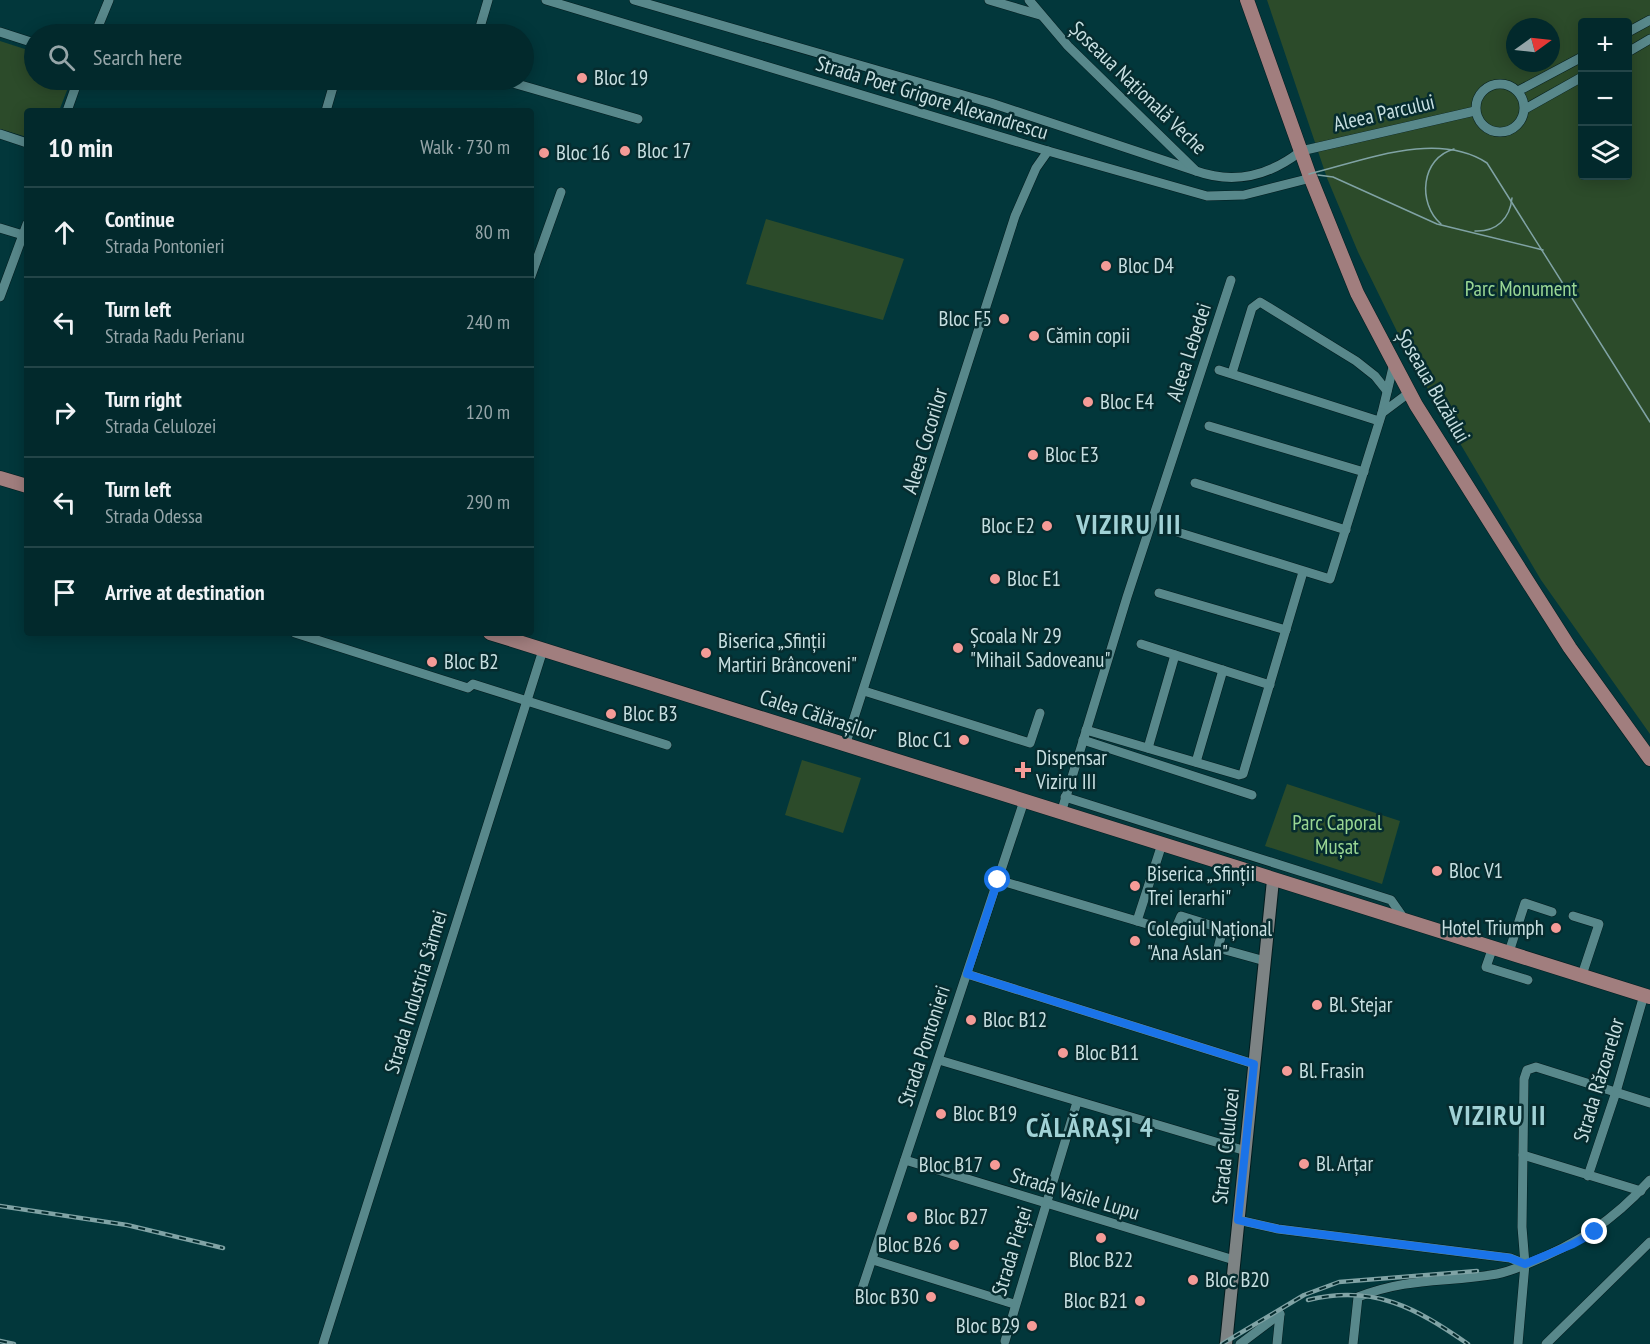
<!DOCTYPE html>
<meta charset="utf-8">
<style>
body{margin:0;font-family:"PT Sans Narrow",sans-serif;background:#0c3134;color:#f1f3f6}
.controls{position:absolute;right:18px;top:18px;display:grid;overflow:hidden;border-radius:6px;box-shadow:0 3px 15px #0003}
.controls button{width:54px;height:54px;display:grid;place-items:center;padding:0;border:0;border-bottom:2px solid #234548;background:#02292c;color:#f1f3f6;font:30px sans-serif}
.compass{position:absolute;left:1506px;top:18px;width:54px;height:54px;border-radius:50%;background:#02292c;box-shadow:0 3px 15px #0003;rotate:75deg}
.stop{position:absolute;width:18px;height:18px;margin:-14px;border:4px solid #1a73e8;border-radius:50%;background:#fff}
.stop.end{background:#1a73e8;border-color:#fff;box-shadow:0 2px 6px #0008}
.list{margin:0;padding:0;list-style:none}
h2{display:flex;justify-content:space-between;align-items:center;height:78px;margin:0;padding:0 24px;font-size:26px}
h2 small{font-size:20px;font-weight:400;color:#96a6a9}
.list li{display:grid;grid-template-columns:39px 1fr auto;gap:18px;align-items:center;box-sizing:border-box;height:90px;padding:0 24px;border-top:2px solid #234548}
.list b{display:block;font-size:22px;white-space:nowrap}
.list p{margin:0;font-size:20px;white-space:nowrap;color:#96a6a9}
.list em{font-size:20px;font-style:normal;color:#96a6a9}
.icon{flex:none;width:33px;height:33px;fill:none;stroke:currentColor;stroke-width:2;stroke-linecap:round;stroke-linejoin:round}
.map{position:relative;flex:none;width:1650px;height:1344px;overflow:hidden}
.search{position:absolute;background:#02292c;box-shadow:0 3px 15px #0003;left:24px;top:24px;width:510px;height:66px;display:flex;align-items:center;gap:15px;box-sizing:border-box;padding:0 21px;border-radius:33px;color:#96a6a9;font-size:22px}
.panel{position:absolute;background:#02292c;box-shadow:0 3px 15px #0003;left:24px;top:108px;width:510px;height:528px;border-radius:6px}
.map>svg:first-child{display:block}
.green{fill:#2c4b2a;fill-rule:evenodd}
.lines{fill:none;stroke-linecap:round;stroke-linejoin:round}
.street-casing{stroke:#041c1e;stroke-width:10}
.secondary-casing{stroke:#041c1e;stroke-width:14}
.primary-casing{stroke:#041c1e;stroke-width:15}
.street{stroke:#58888b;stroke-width:9}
.secondary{stroke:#7d8384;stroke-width:12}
.primary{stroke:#a17e7e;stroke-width:14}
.tram{stroke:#80a3a5;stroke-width:1.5}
.rail-casing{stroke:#80a3a5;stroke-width:4.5}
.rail{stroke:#062c2f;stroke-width:2;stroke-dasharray:7;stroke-linecap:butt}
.route{stroke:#1a73e8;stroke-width:8}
.poi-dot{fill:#f59b97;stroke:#062c2f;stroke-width:2}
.labels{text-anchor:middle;stroke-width:5;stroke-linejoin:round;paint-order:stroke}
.poi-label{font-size:21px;fill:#c7dfe1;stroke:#062c2f;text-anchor:start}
.street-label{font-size:21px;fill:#c7dfe1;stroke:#062c2f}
.park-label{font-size:21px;fill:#9ad794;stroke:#062c2f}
.district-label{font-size:27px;font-weight:bold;letter-spacing:1.5px;fill:#a1d2d6;stroke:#062c2f}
</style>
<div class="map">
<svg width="1650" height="1344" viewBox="0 0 1650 1344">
<rect width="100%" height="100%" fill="#02373b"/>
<!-- green -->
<g class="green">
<path d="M1267 0H1650V734L1541 580 1413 364 1358 252 1327 178ZM1582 22H1628V176H1582ZM1515 27H1551V63H1515Z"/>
<path d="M0 41 34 52V80H71L59 111H27V137L0 129Z"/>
<path d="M766 219 904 259 883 320 746 284Z"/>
<path d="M802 760 861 778 843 833 785 815Z"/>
<path d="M1287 784 1400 821 1382 884 1265 846Z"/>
</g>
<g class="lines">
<defs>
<g id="street">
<path d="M546 0 1048 151 1207 196 1244 195 1311 178"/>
<path d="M634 0 991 103 1196 171"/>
<path d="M989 0 1040 15"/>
<path d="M1029 0 1068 46 1196 171C1235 185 1269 176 1301 151L1475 111"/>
<path d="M0 32 34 43"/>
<path d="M1628 32 1650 20"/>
<path d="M95 34 109 0"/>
<path d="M478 34 488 0"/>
<path d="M1628 52 1650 39"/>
<path d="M503 80 638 119"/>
<circle cx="1500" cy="108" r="24"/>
<path d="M1518 91 1582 57"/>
<path d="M1525 109 1582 77"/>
<path d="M67 111 78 80"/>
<path d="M326 111 335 80"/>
<path d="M0 134 27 143"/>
<path d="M0 228 23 235"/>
<path d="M531 276 561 192"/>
<path d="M0 297 27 224"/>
<path d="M1394 363 1382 413 1410 392"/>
<path d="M1219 370 1379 421"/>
<path d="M1232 373 1252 308 1260 302 1356 361 1375 376 1387 391"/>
<path d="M1209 426 1364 472"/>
<path d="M1195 483 1346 530"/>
<path d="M1177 532 1330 579 1382 413"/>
<path d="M1159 593 1286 630"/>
<path d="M295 633 468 688 473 684 667 745"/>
<path d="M1141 644 1270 685"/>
<path d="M864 691 1030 743 1040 713"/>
<path d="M1086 730 1239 775 1243 774 1303 572"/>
<path d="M1083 740 1252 795"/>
<path d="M845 746 1015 216 1036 168 1048 151"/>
<path d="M1148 748 1175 655"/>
<path d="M1196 762 1223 670"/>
<path d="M1065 797 1391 900 1405 920"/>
<path d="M1061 813 1127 597 1231 280"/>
<path d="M1162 844 1137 921 1174 932 1181 916 1223 929 1218 948 1265 961"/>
<path d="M998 880 1137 921"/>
<path d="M1573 916 1599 924 1582 975"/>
<path d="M1493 947 1486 967 1528 980"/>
<path d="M1509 952 1525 903 1552 912"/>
<path d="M967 974 1254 1064"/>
<path d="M939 1060 1246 1151"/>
<path d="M1523 1155 1641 1191"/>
<path d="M905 1160 1234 1260"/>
<path d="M1588 1176 1616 1092 1644 995"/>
<path d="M1238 1220 1278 1229 1510 1258 1525 1264"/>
<path d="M873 1260 1014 1304"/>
<path d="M858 1301 1024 801"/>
<path d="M1005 1341 1077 1102"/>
<path d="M323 1344 543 650"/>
<path d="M1240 1344 1280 1314"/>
<path d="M1277 1344 1280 1314"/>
<path d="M1353 1344 1358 1297C1409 1277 1445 1283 1497 1274 1508 1272 1517 1268 1527 1264 1577 1244 1613 1221 1650 1180"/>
<path d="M1518 1344 1525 1264 1522 1227 1524 1079 1527 1070 1536 1067 1650 1103"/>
<path d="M1546 1344 1650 1242"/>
</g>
<path id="secondary" d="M1226 1344 1273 880"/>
<g id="primary">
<path d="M1247 0 1309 174 1357 293 1416 405 1500 538 1570 648 1650 759"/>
<path d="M0 478 27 486"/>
<path d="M490 633 1650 997"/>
</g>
</defs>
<!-- street casing -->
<use href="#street" class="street-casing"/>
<!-- secondary casing -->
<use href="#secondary" class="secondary-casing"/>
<!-- primary casing -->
<use href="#primary" class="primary-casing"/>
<!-- street -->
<use href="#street" class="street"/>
<!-- secondary -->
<use href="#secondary" class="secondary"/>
<!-- primary -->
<use href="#primary" class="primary"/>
<!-- tram -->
<g class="tram">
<path d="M1309 174C1363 161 1437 130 1487 163L1650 422"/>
<path d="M1318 175 1333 177 1437 224 1543 250"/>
<path d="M1441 224C1417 203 1421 158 1454 149"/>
<path d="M1475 231C1496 232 1510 219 1512 198"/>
</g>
<defs>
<g id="rail">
<path d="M0 1206 127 1225 223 1248"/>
<path d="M1308 1300C1374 1284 1416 1308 1468 1344"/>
<path d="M0 1341 14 1344"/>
<path d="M1222 1344 1304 1295 1339 1282 1477 1271"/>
</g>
</defs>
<!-- rail casing -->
<use href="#rail" class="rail-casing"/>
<!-- rail -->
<use href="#rail" class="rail"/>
</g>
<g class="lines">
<!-- route -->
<path class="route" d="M998 880 967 974 1254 1064 1238 1220 1278 1229 1510 1258 1525 1264 1573 1244 1595 1232"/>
</g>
<!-- markers -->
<g class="poi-dot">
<circle cx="582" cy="78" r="6"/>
<circle cx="625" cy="151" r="6"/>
<circle cx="544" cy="153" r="6"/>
<circle cx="1106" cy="266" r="6"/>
<circle cx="1004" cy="319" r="6"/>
<circle cx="1034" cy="336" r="6"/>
<circle cx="1088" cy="402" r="6"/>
<circle cx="1033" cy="455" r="6"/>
<circle cx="1047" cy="526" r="6"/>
<circle cx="995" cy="579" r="6"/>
<circle cx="958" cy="648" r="6"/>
<circle cx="706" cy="653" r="6"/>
<circle cx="432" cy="662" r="6"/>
<circle cx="611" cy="714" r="6"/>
<circle cx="964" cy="740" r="6"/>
<path d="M1020 761h6v6h6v6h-6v6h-6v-6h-6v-6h6z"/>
<circle cx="1437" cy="871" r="6"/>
<circle cx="1135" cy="886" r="6"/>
<circle cx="1556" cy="928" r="6"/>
<circle cx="1135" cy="941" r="6"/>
<circle cx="1317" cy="1005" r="6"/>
<circle cx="971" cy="1020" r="6"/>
<circle cx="1063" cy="1053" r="6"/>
<circle cx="1287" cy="1071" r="6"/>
<circle cx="941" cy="1114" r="6"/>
<circle cx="1304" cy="1164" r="6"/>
<circle cx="995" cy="1165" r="6"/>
<circle cx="912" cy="1217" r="6"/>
<circle cx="1101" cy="1238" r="6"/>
<circle cx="954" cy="1245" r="6"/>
<circle cx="1193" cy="1280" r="6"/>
<circle cx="931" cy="1297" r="6"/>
<circle cx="1140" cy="1301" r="6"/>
<circle cx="1032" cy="1326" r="6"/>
</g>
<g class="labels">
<!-- poi labels -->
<g class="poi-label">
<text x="594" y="85">Bloc 19</text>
<text x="637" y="158">Bloc 17</text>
<text x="556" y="160">Bloc 16</text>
<text x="1118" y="273">Bloc D4</text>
<text x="992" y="326" text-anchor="end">Bloc F5</text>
<text x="1046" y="343">Cămin copii</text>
<text x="1100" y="409">Bloc E4</text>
<text x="1045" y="462">Bloc E3</text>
<text x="1035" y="533" text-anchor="end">Bloc E2</text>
<text x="1007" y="586">Bloc E1</text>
<text x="970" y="643">Școala Nr 29<tspan x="970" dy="24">"Mihail Sadoveanu"</tspan></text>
<text x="718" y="648">Biserica „Sfinții<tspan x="718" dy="24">Martiri Brâncoveni"</tspan></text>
<text x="444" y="669">Bloc B2</text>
<text x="623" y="721">Bloc B3</text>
<text x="952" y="747" text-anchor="end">Bloc C1</text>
<text x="1036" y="765">Dispensar<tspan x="1036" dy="24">Viziru III</tspan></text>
<text x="1449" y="878">Bloc V1</text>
<text x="1147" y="881">Biserica „Sfinții<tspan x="1147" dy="24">Trei Ierarhi"</tspan></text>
<text x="1544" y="935" text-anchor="end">Hotel Triumph</text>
<text x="1147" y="936">Colegiul Național<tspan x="1147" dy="24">"Ana Aslan"</tspan></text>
<text x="1329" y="1012">Bl. Stejar</text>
<text x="983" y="1027">Bloc B12</text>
<text x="1075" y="1060">Bloc B11</text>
<text x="1299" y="1078">Bl. Frasin</text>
<text x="953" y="1121">Bloc B19</text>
<text x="1316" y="1171">Bl. Arțar</text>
<text x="983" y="1172" text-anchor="end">Bloc B17</text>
<text x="924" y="1224">Bloc B27</text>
<text x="942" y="1252" text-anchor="end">Bloc B26</text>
<text x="1101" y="1267" text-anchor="middle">Bloc B22</text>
<text x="1205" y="1287">Bloc B20</text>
<text x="919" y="1304" text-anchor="end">Bloc B30</text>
<text x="1128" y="1308" text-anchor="end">Bloc B21</text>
<text x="1020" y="1333" text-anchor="end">Bloc B29</text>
</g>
<!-- street labels -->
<g class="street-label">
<text transform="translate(1138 88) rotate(44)" y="7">Șoseaua Națională Veche</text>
<text transform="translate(932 98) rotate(17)" y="7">Strada Poet Grigore Alexandrescu</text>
<text transform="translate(1384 113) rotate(-13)" y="7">Aleea Parcului</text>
<text transform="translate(1189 352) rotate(-72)" y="7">Aleea Lebedei</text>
<text transform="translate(1433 386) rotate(60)" y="7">Șoseaua Buzăului</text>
<text transform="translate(925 441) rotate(-73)" y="7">Aleea Cocorilor</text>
<text transform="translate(818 715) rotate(18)" y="7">Calea Călărașilor</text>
<text transform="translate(416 992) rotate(-73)" y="7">Strada Industria Sârmei</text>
<text transform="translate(924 1046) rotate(-72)" y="7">Strada Pontonieri</text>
<text transform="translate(1599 1080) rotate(-73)" y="7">Strada Răzoarelor</text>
<text transform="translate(1226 1146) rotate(-84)" y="7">Strada Celulozei</text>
<text transform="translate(1075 1194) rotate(17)" y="7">Strada Vasile Lupu</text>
<text transform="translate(1012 1251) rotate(-73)" y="7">Strada Pieței</text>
</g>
<!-- park labels -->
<g class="park-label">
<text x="1521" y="296">Parc Monument</text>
<text x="1337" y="830">Parc Caporal<tspan x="1337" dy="24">Mușat</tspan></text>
</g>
<!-- district labels -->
<g class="district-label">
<text x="1129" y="534">VIZIRU III</text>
<text x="1498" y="1125">VIZIRU II</text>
<text x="1090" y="1137">CĂLĂRAȘI 4</text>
</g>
</g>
</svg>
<div class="controls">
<button>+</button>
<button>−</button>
<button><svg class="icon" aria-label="layers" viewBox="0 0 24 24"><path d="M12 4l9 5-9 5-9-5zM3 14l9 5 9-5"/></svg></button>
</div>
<svg class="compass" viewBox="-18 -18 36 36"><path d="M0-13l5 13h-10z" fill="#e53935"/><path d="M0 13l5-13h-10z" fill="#96a6a9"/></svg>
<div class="stop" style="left:998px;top:880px"></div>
<div class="stop end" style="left:1595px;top:1232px"></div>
<div class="search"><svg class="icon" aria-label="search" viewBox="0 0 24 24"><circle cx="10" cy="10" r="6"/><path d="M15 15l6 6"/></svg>Search here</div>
<section class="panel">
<h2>10 min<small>Walk · 730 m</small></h2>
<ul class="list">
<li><svg class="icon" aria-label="ahead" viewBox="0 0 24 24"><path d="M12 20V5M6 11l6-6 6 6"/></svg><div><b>Continue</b><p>Strada Pontonieri</p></div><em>80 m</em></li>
<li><svg class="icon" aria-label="left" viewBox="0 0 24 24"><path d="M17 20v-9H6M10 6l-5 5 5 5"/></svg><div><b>Turn left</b><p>Strada Radu Perianu</p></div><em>240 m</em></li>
<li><svg class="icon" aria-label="right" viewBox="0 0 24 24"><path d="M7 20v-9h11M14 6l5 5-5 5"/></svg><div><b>Turn right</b><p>Strada Celulozei</p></div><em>120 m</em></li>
<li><svg class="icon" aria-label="left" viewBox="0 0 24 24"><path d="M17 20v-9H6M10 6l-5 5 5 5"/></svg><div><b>Turn left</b><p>Strada Odessa</p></div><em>290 m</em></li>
<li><svg class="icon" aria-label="arrive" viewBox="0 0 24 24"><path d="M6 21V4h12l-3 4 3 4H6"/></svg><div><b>Arrive at destination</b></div></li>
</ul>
</section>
</div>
